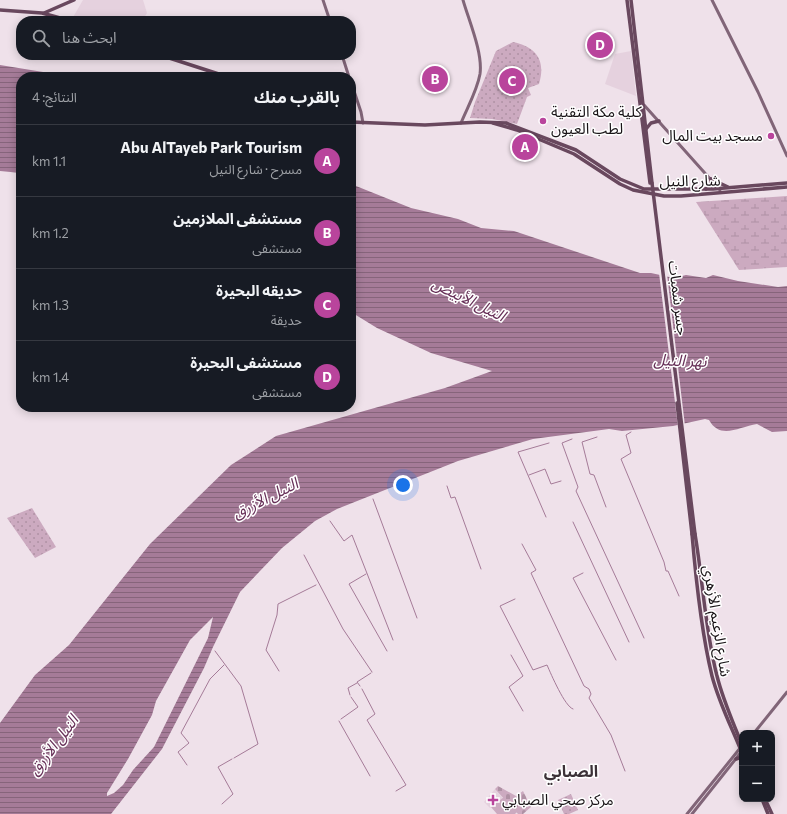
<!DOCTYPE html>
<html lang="ar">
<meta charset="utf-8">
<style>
body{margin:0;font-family:Commissioner,"Noto Sans Arabic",sans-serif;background:#20242c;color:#f1f3f6;direction:rtl}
.controls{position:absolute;right:12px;bottom:12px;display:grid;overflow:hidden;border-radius:8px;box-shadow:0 2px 10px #0003}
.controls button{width:36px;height:36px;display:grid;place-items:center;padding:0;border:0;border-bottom:1px solid #363941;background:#171b24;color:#f1f3f6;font:20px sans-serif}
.you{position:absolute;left:403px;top:485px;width:14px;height:14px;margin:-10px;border:3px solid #fff;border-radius:50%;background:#1a73e8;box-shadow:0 0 0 6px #1a73e833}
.badge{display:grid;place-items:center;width:26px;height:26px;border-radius:50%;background:#b9449c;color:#fff;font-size:13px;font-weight:700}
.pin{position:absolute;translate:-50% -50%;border:2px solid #fff;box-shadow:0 1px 4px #0006}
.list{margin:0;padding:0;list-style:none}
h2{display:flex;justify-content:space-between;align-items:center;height:52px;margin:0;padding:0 16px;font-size:17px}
h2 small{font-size:13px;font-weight:400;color:#9ea1a6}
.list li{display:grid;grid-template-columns:26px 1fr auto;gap:12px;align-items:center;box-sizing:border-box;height:72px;padding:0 16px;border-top:1px solid #363941}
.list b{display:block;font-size:15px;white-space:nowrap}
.list p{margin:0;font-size:13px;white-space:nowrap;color:#9ea1a6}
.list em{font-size:13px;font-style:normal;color:#9ea1a6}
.icon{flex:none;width:22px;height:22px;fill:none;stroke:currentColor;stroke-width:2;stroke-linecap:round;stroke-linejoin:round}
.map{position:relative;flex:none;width:787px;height:814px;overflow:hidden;direction:ltr}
.search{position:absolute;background:#171b24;box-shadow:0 2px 10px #0003;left:16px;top:16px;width:340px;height:44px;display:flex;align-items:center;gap:10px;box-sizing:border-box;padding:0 14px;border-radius:16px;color:#9ea1a6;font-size:15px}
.panel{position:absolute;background:#171b24;box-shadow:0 2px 10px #0003;left:16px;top:72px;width:340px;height:340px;border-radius:16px;direction:rtl}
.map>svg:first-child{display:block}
.built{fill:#e5d1de}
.green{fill:url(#green-dots)}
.wetland{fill:url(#wetland-marsh)}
.cemetery{fill:url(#cemetery-stones)}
.pitch{fill:#ccaac0}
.water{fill:url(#water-rules);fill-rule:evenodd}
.pier{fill:#efe1ea}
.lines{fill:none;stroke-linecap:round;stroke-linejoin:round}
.stream{stroke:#a57b98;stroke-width:1}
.secondary{stroke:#816578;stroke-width:3}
.primary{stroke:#69485e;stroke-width:3.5}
.primary-bridge{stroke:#69485e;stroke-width:3.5}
.poi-dot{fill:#b9449c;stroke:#fff;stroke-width:1.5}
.labels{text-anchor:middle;stroke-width:3;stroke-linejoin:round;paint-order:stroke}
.poi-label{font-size:15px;fill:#191417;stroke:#fff;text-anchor:start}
.street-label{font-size:15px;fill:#191417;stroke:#fff}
.water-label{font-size:16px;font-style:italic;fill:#673058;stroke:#fff}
.neighbourhood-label{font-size:16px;font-weight:bold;fill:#3c3238;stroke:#fff}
</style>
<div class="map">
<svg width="787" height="814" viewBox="0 0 787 814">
<defs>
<pattern id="green-dots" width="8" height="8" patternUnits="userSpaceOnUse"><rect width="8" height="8" fill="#ccaac0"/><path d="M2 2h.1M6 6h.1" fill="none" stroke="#af91a4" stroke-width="1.8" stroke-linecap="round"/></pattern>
<pattern id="wetland-marsh" width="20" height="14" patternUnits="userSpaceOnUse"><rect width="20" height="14" fill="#ccaac0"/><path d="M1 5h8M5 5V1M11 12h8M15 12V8" fill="none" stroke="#af91a4"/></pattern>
<pattern id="cemetery-stones" width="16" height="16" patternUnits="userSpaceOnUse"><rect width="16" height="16" fill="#ccaac0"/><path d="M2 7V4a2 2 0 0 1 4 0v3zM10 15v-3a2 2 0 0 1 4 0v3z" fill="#af91a4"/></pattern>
<pattern id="water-rules" width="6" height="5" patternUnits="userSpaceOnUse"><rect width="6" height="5" fill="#a57b98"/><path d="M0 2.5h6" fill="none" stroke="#86647b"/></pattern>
</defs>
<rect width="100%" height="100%" fill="#efe1ea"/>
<!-- built -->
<g class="built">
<path d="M83 0H143L147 13 144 18 138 16 131 18 129 21H77L72 19Z"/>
<path d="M631 51 636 96 605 84 615 54Z"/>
<path d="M495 789 503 798 490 808 484 802Z"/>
</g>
<!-- green -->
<g class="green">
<path d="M513 42C537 47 546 61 539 84L528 88 531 95 527 97 517 124 492 119 470 118 475 102 496 51Z"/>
<path d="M32 508 56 547 35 558 7 518Z"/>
<path d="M571 794 578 810 569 814H564L558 800Z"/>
</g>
<!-- wetland -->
<path class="wetland" d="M787 196V267L739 270 696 202Z"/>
<!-- cemetery -->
<path class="cemetery" d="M498 786 516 796 523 791 531 807 523 814H518L495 789Z"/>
<!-- pitch -->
<path class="pitch" d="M504 797 517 812 515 814H497L491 807Z"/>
<!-- water -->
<g class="water">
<path d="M0 65 74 77H21V173L0 171Z"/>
<path d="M351 184 411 208 458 219 481 228 514 231 640 273H651L674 278 686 275 706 278 713 275 738 281 778 287 787 286V431L772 432 757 424C739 427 720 440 709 420L705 419 673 426 622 431 609 429 533 439 458 461 337 509 315 521 282 548 240 592 213 647 204 668 162 749 111 814H0V723L35 675 69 645 150 544 231 465 276 436 445 388 492 371 431 353 377 328 351 312ZM213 617 208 638 154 747 133 770 123 785 114 793 107 796V793L128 759 152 715 156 701 190 640Z"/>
</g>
<!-- pier -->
<path class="pier" d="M659 273 667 274 685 426 678 427Z"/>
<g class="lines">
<!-- stream -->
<g class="stream">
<path d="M631 432 626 435 631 453 621 459 664 562 666 571H668L679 596"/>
<path d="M597 437 582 442 590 474 594 475 606 507"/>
<path d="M572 439 562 443 578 487 576 491 644 638"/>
<path d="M529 475 545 469 551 484 561 481"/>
<path d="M447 486 451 498 455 497 481 569"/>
<path d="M373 499 417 618"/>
<path d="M546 517 518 452 549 443"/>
<path d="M330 521 344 541 352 535 393 640"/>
<path d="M573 522 629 642"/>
<path d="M522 544 536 570 531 573 584 686 589 689 591 694 589 698 611 735 625 771"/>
<path d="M304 555 343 629 372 672"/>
<path d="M583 573 573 578 616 660"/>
<path d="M366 574 349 584 387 651"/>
<path d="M515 599 500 606 533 670 547 665C551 674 565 707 573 709"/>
<path d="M215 651 241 686 258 744 234 758"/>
<path d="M511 655 523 676 509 687 523 711"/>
<path d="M279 671 266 650 277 615 278 604 316 585"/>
<path d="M360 686 357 682 371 673"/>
<path d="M362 689 375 714 367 720 406 785 396 791"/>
<path d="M350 695 348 688 357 683"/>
<path d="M341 719 358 707 351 697"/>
<path d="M339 721 370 776"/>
<path d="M187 765 178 752 189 743 181 733 210 679 224 665"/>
<path d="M222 804 233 794 218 767 232 759"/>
</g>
<!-- secondary -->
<g class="secondary">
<path d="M323 0 330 21"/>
<path d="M712 0 758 92 787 156"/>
<path d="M342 55 349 77"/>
<path d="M351 82 361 112 363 123"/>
<path d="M644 105 720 190"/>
<path d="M461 123C467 108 477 91 480 74 483 53 469 21 463 0"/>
<path d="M754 733 787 692"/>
<path d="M687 814 741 747"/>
<path d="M692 814 742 751"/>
</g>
<!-- primary -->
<g class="primary">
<path d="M627 0 650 183"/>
<path d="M631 0 652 183"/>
<path d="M0 10 42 13 71 21"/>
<path d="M44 13 74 0"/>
<path d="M160 55 228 77"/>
<path d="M351 122 425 125 480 122 506 123 576 150 620 179 644 189H713L787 183"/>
<path d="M493 123 517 130 574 154 620 184 633 190 664 196H681L787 187"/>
<path d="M646 129 651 123 659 121"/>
<path d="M711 179 728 187"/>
<path d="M706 189 711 184V179"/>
<path d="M692 534C696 581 701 631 712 676 719 703 732 728 742 753"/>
<path d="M695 534C703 581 705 630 717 676 723 700 733 722 742 745"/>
<path d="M736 759 742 757"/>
<path d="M762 799 768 814"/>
<path d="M765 799 772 814"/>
</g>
<!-- primary-bridge -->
<g class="primary-bridge">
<path d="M652 183 695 534"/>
<path d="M677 403 692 534"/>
</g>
</g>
<!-- markers -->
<g class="poi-dot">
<circle cx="543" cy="121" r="4"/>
<circle cx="771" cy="136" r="4"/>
<path d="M491 794h4v4h4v4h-4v4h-4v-4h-4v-4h4z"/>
</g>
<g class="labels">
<!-- poi labels -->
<g class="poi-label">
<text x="551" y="117">كلية مكة التقنية<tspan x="551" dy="17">لطب العيون</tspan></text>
<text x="763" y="141" text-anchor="end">مسجد بيت المال</text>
<text x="502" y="805">مركز صحي الصبابي</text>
</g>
<!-- street labels -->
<g class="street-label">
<text transform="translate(690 181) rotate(-1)" y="5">شارع النيل</text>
<text transform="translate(678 298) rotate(83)" y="5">جسر شمبات</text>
<text transform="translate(717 621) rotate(81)" y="5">شارع الزعيم الأزهري</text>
</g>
<!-- water labels -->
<g class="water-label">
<text transform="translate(469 299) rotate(26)" y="6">النيل الأبيض</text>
<text transform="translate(680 360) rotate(2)" y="6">نهر النيل</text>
<text transform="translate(265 498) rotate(-27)" y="6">النيل الأزرق</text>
<text transform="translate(53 745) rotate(-53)" y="6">النيل الأزرق</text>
</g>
<!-- neighbourhood labels -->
<g class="neighbourhood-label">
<text x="571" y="777">الصبابي</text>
</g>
</g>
</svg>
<div class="controls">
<button>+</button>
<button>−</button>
</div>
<div class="you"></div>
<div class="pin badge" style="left:525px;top:147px">A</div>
<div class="pin badge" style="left:435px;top:79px">B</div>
<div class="pin badge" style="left:512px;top:81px">C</div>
<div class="pin badge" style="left:600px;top:45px">D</div>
<div class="search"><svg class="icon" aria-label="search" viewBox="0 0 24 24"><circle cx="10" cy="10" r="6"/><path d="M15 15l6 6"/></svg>ابحث هنا</div>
<section class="panel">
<h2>بالقرب منك<small>النتائج: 4</small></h2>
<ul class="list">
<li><span class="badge">A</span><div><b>Abu AlTayeb Park Tourism</b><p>مسرح · شارع النيل</p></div><em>1.1 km</em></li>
<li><span class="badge">B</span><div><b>مستشفى الملازمين</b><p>مستشفى</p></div><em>1.2 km</em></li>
<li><span class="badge">C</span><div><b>حديقه البحيرة</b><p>حديقة</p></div><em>1.3 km</em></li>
<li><span class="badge">D</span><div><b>مستشفى البحيرة</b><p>مستشفى</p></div><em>1.4 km</em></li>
</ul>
</section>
</div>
